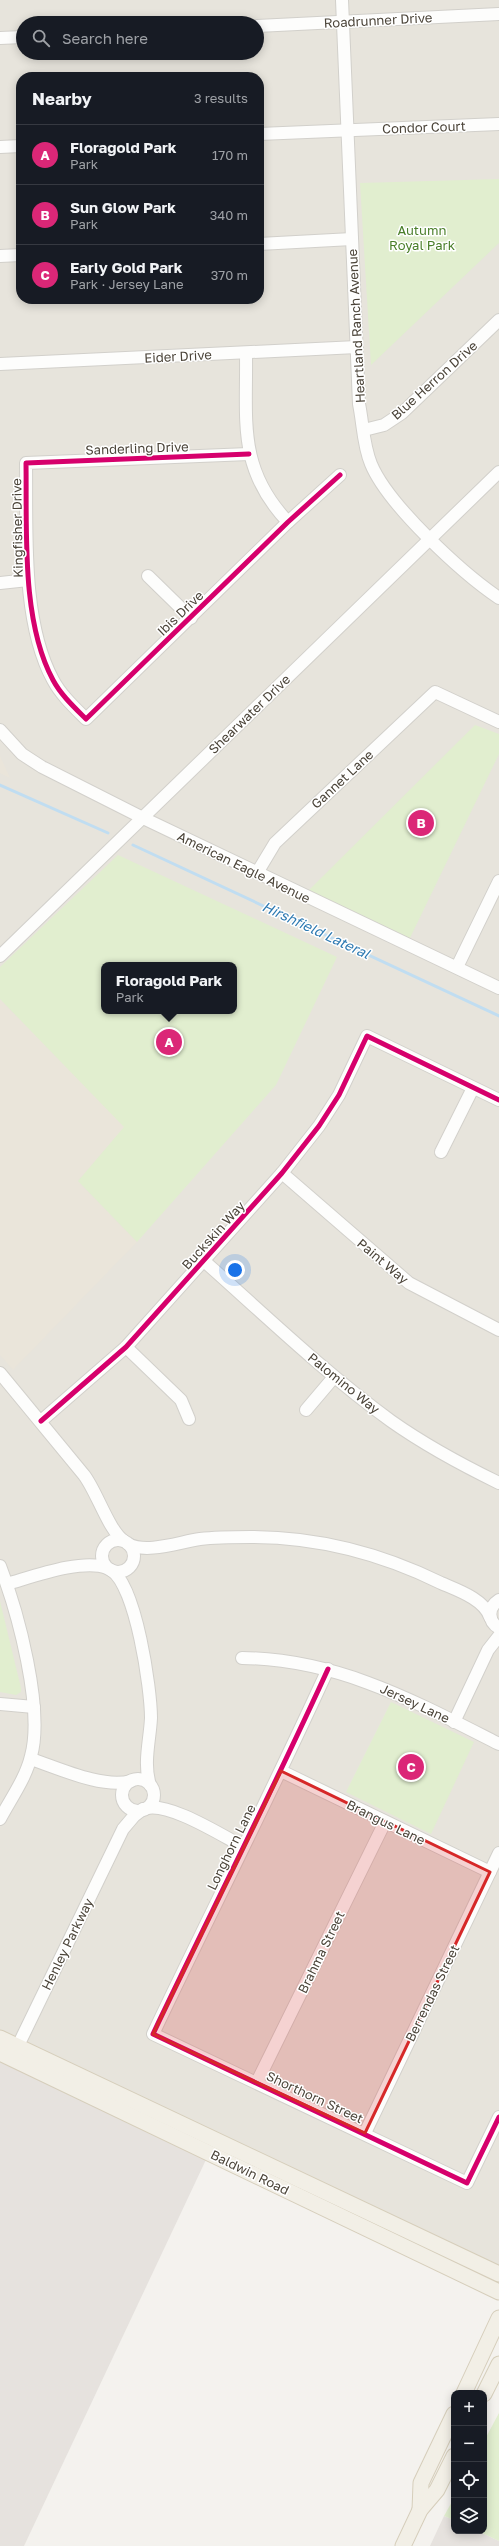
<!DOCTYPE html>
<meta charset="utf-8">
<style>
body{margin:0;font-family:"Golos Text",sans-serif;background:#20242c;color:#f1f3f6}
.controls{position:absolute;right:12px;bottom:12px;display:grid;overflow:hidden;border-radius:8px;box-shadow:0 2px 10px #0003}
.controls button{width:36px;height:36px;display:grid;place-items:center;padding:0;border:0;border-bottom:1px solid #363941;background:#171b24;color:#f1f3f6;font:20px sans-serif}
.you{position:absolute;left:235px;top:1270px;width:14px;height:14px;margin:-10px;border:3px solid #fff;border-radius:50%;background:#1a73e8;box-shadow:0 0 0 6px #1a73e833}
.badge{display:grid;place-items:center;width:26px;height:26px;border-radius:50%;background:#db2777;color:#fff;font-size:13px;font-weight:700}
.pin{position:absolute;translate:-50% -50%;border:2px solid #fff;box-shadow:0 1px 4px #0006}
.popup{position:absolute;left:101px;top:962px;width:136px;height:52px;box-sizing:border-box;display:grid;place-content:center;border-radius:8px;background:#171b24;filter:drop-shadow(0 1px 3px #0005);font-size:13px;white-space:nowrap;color:#9ea1a6}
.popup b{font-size:15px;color:#f1f3f6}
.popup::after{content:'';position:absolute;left:50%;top:100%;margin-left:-8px;border:8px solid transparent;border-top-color:#171b24}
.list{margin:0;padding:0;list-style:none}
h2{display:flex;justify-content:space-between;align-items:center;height:52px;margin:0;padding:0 16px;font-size:17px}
h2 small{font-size:13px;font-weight:400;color:#9ea1a6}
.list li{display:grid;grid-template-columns:26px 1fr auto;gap:12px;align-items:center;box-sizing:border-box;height:60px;padding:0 16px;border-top:1px solid #363941}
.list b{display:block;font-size:15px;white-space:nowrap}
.list p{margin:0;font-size:13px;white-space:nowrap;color:#9ea1a6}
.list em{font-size:13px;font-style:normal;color:#9ea1a6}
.icon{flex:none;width:22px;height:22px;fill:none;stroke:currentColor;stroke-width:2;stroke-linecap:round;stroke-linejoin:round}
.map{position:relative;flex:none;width:499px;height:2546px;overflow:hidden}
.search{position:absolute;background:#171b24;box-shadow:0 2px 10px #0003;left:16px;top:16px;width:248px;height:44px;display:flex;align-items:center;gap:10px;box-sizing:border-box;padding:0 14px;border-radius:22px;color:#9ea1a6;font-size:15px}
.panel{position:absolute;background:#171b24;box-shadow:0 2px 10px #0003;left:16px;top:72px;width:248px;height:232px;border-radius:16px}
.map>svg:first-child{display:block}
.residential{fill:#e7e4dc;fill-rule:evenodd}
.industrial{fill:#e6e2de}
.education{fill:#eae5da}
.green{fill:#e1eecf;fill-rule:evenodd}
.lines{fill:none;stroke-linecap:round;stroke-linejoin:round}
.stream{stroke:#c0ddf1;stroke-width:3}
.minor-casing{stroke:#d2d0cb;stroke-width:14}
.major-casing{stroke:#d6cebb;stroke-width:17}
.minor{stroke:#fdfdfc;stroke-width:12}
.major{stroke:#f2efe6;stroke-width:15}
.cycleway-casing{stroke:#fff;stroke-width:8}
.cycleway{stroke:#d6006c;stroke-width:5}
.marked{fill:#d62828;fill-opacity:0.2;stroke:#d62828;stroke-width:3;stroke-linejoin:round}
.labels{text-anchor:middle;stroke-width:3;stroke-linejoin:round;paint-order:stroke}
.street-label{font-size:13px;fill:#4b4439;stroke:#fff}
.park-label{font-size:13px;fill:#4a7f2a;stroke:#fff}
.water-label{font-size:14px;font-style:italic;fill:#2e7ab2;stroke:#fff}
</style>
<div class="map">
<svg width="499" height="2546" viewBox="0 0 499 2546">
<rect width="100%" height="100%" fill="#f4f2ee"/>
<!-- residential -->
<path class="residential" d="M0 0H499V2291L0 2047ZM23 23H257V53H23ZM21 77H259V299H21ZM104 965H234V1011H104Z"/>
<!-- industrial -->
<g class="industrial">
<path d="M0 2050 212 2147 24 2546H0Z"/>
<path d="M444 2516 454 2520V2531H478L499 2541V2546H430Z"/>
</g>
<!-- education -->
<g class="education">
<path d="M0 756 10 778 0 773Z"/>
<path d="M0 999 125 1127 78 1181 137 1242 13 1370 0 1355Z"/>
</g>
<!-- green -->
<g class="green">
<path d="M499 179V243L371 365 360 183Z"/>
<path d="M475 725 499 734V754L409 940 307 892Z"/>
<path d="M118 855 337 957 276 1085 137 1242 78 1181 124 1127 0 999V967ZM104 965H234V1011H104Z"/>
<path d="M0 1601 21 1688V1692L16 1695 0 1692Z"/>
<path d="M391 1702 474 1742 431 1834 346 1792Z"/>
<path d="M499 2413V2541L478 2531H484V2441Z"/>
<path d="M454 2498V2520L444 2516Z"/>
</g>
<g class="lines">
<!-- stream -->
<g class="stream">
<path d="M0 785 108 833"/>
<path d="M133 845 499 1016"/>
</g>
<defs>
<g id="minor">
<path d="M342 0 359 404C363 423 363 445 371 464 388 505 462 573 499 598"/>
<path d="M257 26 499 14"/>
<path d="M0 38 23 37"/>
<path d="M259 134 499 124"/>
<path d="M0 147 21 146"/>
<path d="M259 244 352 239"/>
<path d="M0 256 21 255"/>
<path d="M246 353C247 421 237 468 288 522"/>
<path d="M0 364 357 347"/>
<path d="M364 430 384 425 402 413 499 320"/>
<path d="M249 454 26 463C27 529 21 621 53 680 61 695 74 707 86 719L288 522 340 475"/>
<path d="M148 576 191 618"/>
<path d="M0 583 28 580"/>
<path d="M0 730 22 754 42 767 143 818 499 988"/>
<path d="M257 873 275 843 435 692 499 722"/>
<path d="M0 956 499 472"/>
<path d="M457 967 499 881"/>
<path d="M441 1152 473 1088"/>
<path d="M282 1173 409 1283 499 1330"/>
<path d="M204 1261C266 1316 325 1373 391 1421 425 1445 462 1465 499 1483"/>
<path d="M126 1347 181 1400 189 1419"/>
<path d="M0 1373 84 1475C97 1492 109 1531 124 1541"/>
<path d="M306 1410 334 1377"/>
<path d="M41 1421 126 1347 282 1173 319 1126 339 1095 367 1036 499 1100"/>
<circle cx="118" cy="1556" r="16"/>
<path d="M128 1544C147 1554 179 1542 200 1539 217 1537 234 1537 251 1537 317 1537 382 1554 441 1583 457 1590 484 1599 490 1617"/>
<path d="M0 1566C18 1612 44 1709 31 1756 26 1778 10 1800 0 1819"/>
<path d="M111 1570C136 1585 151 1689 151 1718 150 1740 143 1763 150 1785"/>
<path d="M7 1584C32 1577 83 1558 107 1568"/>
<path d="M499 1600C488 1607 487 1621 499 1628"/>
<path d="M242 1658C338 1659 416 1702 499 1744"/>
<path d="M328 1669C272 1792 211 1912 153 2034L467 2183 499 2117"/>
<path d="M0 1704 34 1707"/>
<path d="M454 1722 488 1650 499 1636"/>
<path d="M31 1759C58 1768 103 1789 131 1781"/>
<path d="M281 1771 490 1872"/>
<circle cx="138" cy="1795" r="16"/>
<path d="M144 1809C166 1800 221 1835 242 1846"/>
<path d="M14 2054 123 1829 134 1816 143 1809"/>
<path d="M257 2082 385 1822"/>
<path d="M365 2133 499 1853"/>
</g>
<g id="major">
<path d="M0 2038 499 2274"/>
<path d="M0 2053 499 2292"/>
<path d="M464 2393 499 2318"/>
<path d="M484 2394 499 2364"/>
<path d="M420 2510 421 2483 454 2414"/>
<path d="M403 2546 420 2510 437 2490 454 2456"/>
</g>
</defs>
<!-- minor casing -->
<use href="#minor" class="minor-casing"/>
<!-- major casing -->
<use href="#major" class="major-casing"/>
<!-- minor -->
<use href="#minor" class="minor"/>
<!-- major -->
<use href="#major" class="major"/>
<defs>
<g id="cycleway">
<path d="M249 454 26 463C27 529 21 621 53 680 61 695 74 707 86 719L288 522 340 475"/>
<path d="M41 1421 126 1347 282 1173 319 1126 339 1095 367 1036 499 1100"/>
<path d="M328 1669C272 1792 211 1912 153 2034L467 2183 499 2117"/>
</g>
</defs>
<!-- cycleway casing -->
<use href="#cycleway" class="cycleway-casing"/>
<!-- cycleway -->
<use href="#cycleway" class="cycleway"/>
</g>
<!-- marked area -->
<path class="marked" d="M281 1771 490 1872 365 2133 153 2034Z"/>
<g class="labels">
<!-- street labels -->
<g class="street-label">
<text transform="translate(378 20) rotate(-3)" y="5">Roadrunner Drive</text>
<text transform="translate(424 127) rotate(-2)" y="5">Condor Court</text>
<text transform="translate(356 326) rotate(-93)" y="5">Heartland Ranch Avenue</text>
<text transform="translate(178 356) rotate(-3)" y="5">Eider Drive</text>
<text transform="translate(434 380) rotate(-42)" y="5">Blue Herron Drive</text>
<text transform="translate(137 448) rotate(-2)" y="5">Sanderling Drive</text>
<text transform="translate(17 528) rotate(-91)" y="5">Kingfisher Drive</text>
<text transform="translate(180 613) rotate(-44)" y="5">Ibis Drive</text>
<text transform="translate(249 714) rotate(-44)" y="5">Shearwater Drive</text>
<text transform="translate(342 779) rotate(-43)" y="5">Gannet Lane</text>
<text transform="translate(244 867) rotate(26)" y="5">American Eagle Avenue</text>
<text transform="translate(213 1235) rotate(-48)" y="5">Buckskin Way</text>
<text transform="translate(383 1261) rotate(40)" y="5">Paint Way</text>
<text transform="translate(344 1383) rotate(39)" y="5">Palomino Way</text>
<text transform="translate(415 1703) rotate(25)" y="5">Jersey Lane</text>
<text transform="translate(386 1822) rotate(26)" y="5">Brangus Lane</text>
<text transform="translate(231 1847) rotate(-64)" y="5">Longhorn Lane</text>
<text transform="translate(67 1944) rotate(-64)" y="5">Henley Parkway</text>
<text transform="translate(321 1952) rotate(-64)" y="5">Brahma Street</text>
<text transform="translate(432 1993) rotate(-64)" y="5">Berrendas Street</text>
<text transform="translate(315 2097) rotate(25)" y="5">Shorthorn Street</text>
<text transform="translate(250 2172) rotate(26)" y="5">Baldwin Road</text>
</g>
<!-- park labels -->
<g class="park-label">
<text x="422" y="235">Autumn<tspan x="422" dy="15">Royal Park</tspan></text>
</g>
<!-- water labels -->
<g class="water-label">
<text transform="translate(316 930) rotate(25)" y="5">Hirshfield Lateral</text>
</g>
</g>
</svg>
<div class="controls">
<button>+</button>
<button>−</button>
<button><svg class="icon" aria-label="locate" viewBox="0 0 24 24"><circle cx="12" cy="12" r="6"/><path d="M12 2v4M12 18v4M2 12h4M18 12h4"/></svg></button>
<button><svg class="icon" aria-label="layers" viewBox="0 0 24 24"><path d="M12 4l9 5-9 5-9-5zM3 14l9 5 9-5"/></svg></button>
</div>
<div class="you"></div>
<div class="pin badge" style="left:169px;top:1042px">A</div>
<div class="popup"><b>Floragold Park</b>Park</div>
<div class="pin badge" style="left:421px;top:823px">B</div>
<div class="pin badge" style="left:411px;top:1767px">C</div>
<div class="search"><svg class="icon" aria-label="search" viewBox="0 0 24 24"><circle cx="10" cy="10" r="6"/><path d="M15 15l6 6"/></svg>Search here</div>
<section class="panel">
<h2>Nearby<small>3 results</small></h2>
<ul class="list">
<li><span class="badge">A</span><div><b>Floragold Park</b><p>Park</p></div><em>170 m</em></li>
<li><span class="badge">B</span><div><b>Sun Glow Park</b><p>Park</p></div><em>340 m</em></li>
<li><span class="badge">C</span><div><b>Early Gold Park</b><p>Park · Jersey Lane</p></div><em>370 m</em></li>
</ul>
</section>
</div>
